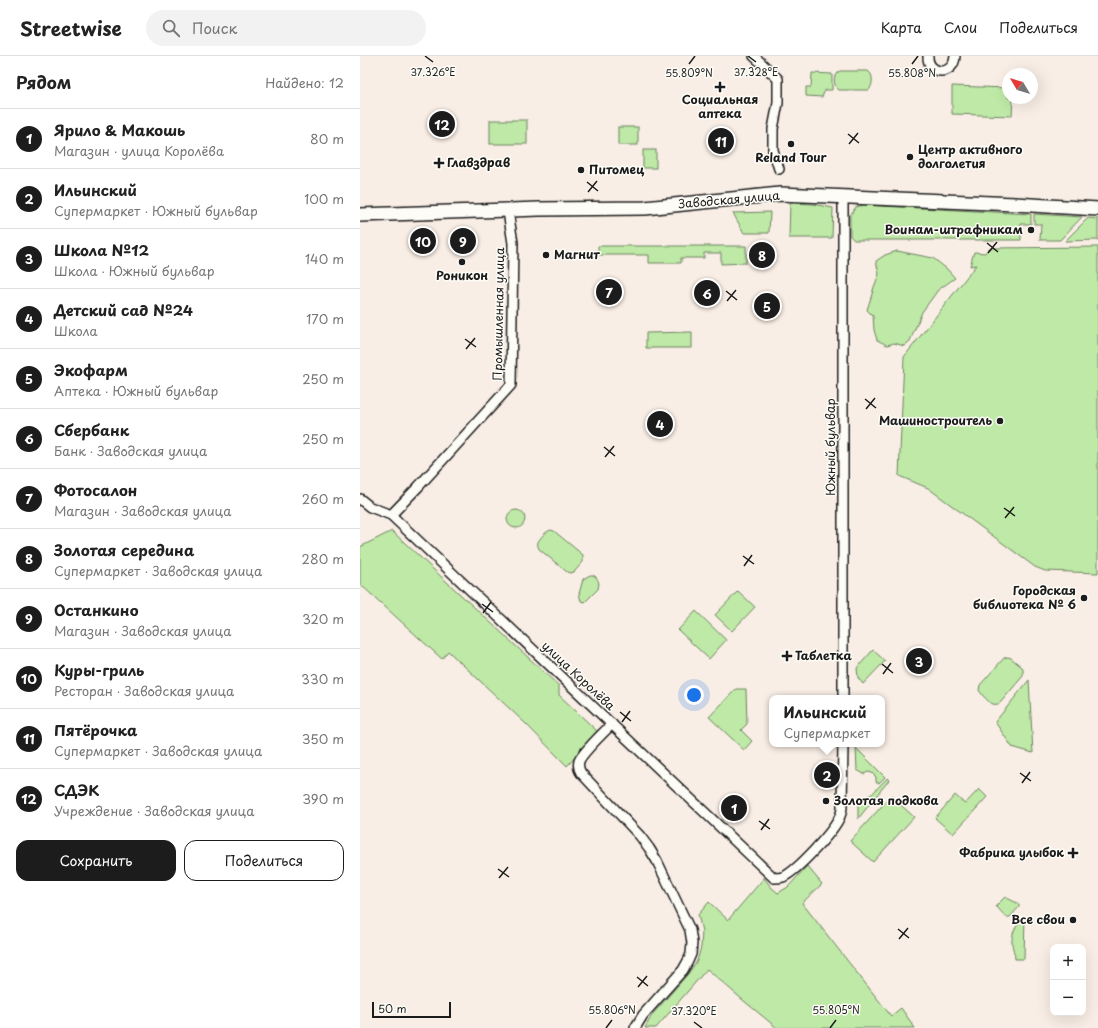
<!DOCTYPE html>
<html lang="ru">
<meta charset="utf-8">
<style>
body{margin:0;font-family:"Playpen Sans",sans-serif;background:#f2f2f2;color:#222}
.controls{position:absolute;right:12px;bottom:12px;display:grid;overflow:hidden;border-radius:8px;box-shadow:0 4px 16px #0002}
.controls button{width:36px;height:36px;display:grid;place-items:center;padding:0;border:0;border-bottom:1px solid #e0e0e0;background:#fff;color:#222;font:20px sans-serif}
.compass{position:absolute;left:642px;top:12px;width:36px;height:36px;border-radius:50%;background:#fff;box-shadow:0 4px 16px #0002;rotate:308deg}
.scale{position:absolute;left:12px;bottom:10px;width:79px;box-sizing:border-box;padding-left:4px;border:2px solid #1c1c1c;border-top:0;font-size:11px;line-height:14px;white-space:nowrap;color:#1c1c1c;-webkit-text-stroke:3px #fdfcf7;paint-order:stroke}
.you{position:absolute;left:334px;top:639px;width:14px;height:14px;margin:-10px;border:3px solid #fff;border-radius:50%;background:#1a73e8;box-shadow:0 0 0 6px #1a73e833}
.badge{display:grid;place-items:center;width:26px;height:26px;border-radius:50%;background:#1c1c1c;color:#fff;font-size:13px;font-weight:700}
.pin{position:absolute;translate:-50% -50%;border:2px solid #fff;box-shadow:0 1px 4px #0006}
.popup{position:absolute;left:409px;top:639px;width:116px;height:52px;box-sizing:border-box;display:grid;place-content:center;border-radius:8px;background:#fff;filter:drop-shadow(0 1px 3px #0005);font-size:13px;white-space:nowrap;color:#767676}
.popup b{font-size:15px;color:#222}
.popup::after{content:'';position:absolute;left:50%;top:100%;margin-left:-8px;border:8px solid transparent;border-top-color:#fff}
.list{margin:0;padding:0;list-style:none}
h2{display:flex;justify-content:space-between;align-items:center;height:52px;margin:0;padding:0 16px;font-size:17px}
h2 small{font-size:13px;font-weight:400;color:#767676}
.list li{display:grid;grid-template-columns:26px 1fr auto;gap:12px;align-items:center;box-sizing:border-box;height:60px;padding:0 16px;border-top:1px solid #e0e0e0}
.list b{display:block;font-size:15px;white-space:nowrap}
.list p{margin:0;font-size:13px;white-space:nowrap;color:#767676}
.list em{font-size:13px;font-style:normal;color:#767676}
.actions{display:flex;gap:8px;padding:12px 16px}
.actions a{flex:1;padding:9px 0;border:1px solid #1c1c1c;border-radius:12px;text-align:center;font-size:14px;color:#1c1c1c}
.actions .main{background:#1c1c1c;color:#fff}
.icon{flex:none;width:22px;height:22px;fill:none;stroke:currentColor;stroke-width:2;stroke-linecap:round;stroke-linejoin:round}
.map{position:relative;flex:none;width:738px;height:972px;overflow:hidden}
header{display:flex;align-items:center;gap:24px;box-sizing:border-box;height:56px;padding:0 20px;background:#fff;border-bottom:1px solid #e0e0e0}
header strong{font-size:19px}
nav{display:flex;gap:22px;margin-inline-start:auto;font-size:14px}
.search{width:280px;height:36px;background:#f2f2f2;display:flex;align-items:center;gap:10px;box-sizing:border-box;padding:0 14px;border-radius:22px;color:#767676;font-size:15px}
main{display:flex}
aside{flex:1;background:#fff}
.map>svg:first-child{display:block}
.green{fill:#bee9a6;stroke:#6d8261}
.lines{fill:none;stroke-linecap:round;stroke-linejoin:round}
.street-casing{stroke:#1c1c1c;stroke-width:12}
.secondary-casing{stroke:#1c1c1c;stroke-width:16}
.street{stroke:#fdfcf7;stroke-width:9}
.secondary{stroke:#fdfcf7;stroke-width:13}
.ticks{fill:none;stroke:#1c1c1c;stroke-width:1.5}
.poi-dot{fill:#1c1c1c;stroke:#fdfcf7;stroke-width:1.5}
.labels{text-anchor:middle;stroke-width:3;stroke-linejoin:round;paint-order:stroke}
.poi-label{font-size:12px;font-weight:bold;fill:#1c1c1c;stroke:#fdfcf7;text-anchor:start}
.street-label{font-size:12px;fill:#1c1c1c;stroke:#fdfcf7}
.ticks-label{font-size:10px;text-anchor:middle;fill:#1c1c1c;stroke:#fdfcf7;stroke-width:3;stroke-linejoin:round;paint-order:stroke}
</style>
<header>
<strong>Streetwise</strong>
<div class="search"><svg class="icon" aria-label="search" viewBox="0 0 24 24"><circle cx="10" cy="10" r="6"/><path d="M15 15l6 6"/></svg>Поиск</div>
<nav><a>Карта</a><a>Слои</a><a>Поделиться</a></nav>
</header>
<main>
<aside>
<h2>Рядом<small>Найдено: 12</small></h2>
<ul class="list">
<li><span class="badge">1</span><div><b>Ярило &amp; Макошь</b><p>Магазин · улица Королёва</p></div><em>80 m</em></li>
<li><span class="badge">2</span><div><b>Ильинский</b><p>Супермаркет · Южный бульвар</p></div><em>100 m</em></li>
<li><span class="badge">3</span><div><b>Школа №12</b><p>Школа · Южный бульвар</p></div><em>140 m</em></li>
<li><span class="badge">4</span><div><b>Детский сад №24</b><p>Школа</p></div><em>170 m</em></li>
<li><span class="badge">5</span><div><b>Экофарм</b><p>Аптека · Южный бульвар</p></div><em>250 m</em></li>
<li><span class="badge">6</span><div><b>Сбербанк</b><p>Банк · Заводская улица</p></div><em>250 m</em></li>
<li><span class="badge">7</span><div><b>Фотосалон</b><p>Магазин · Заводская улица</p></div><em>260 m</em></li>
<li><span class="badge">8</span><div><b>Золотая середина</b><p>Супермаркет · Заводская улица</p></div><em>280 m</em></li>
<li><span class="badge">9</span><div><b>Останкино</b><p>Магазин · Заводская улица</p></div><em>320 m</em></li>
<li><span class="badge">10</span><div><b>Куры-гриль</b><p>Ресторан · Заводская улица</p></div><em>330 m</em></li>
<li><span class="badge">11</span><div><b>Пятёрочка</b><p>Супермаркет · Заводская улица</p></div><em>350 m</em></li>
<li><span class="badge">12</span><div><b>СДЭК</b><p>Учреждение · Заводская улица</p></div><em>390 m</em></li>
</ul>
<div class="actions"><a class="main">Сохранить</a><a>Поделиться</a></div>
</aside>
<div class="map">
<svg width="738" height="972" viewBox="0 0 738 972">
<rect width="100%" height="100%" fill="#f9eee5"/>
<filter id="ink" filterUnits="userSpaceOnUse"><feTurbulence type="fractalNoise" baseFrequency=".025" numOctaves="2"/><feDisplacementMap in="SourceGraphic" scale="8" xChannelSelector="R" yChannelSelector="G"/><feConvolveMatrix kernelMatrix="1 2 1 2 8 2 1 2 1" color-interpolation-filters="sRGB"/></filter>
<g filter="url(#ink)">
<!-- green -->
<g class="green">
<path d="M480 15H508C514 19 513 29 509 34H479C473 30 472 18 480 15Z"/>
<path d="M452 17 472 18V34H465L462 41 446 40V31H451Z"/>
<path d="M592 30 648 32V42H653L652 60 592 58Z"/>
<rect x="130" y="64" width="37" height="24"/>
<rect x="258" y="71" width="20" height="18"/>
<rect x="283" y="94" width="13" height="18"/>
<path d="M430 147 453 148 473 152 472 182H429Z"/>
<path d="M503 149 671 158V168H661V184H494L490 180V159L496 151Z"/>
<path d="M410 156 409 177H384L373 157Z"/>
<path d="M674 158 722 161 700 184H680L681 168H674Z"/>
<path d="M728 162 738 163V184L705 185Z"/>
<path d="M238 190H386V207L361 208V197H344V202H321V207H289V199H238Z"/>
<path d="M738 191V517L685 515 675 511 568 432 539 420 544 301 616 209 610 210 614 196 625 197 629 192Z"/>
<path d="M537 195 573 202 587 213 595 222 578 234 562 256 550 285 544 290 534 287 527 289 517 284 514 274 513 260 507 254 512 238 514 231 519 218 516 205 525 199Z"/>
<path d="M332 276V292H286V277Z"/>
<circle cx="156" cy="463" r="9"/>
<path d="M191 474 194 475 223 499V506L214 516 210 517 207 516 179 493C178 490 177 489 178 486 180 482 186 475 191 474Z"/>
<path d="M32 475 199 630V639L237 675 222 694 207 710 166 668 88 595 82 603 0 528V491Z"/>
<path d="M230 519C236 519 237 522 239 527L238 533 225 546 221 545 219 538 223 523Z"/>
<path d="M378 535 395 551 372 575 355 559Z"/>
<path d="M336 555 366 584 349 603 318 574Z"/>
<path d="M513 594 525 605 503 628 498 622 497 612Z"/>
<path d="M648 601 651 602 663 612V620L640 647C638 648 636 649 633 648 629 647 621 638 619 634L620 629 644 602Z"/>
<path d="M669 624 673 697 652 691 635 666Z"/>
<path d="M376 633H386L387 668 381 674 392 685 384 694 349 661Z"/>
<path d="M496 692 525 721 519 727 516 726V721L512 717 508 716 504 718 497 714Z"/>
<path d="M527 722 529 724 498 763V745L512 738Z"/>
<path d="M619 733 627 741 593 778 575 762 595 739 605 748Z"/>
<path d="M531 740 554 761 513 806 490 785Z"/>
<path d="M447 810 462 828 442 847 531 960 541 952 555 972H417L384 945 347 913 296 972H285L292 959 327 919 337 905 341 891 342 875 338 859 349 846 368 864 404 822 412 832 418 837 428 831Z"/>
<path d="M645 841 659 848V851L650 861H646L636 850Z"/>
<path d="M665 860 664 903H655C655 897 652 892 652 887 651 875 658 868 665 860Z"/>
</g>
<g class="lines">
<defs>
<g id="street">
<path d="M394 0 418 23V47L413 73V94L419 113"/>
<path d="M568 0C567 19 594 21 595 0"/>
<path d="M0 443 10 451 31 459 414 822C417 822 420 822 423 821 437 815 475 774 480 760 481 758 482 754 482 751L483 688"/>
<path d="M31 459 58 431 151 329 153 187 148 155"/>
<path d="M483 642V141"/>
<path d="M252 668C244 676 223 696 219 705 218 709 219 714 221 717L280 780 289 792 297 805 330 874 332 887 331 898 328 905 323 914 283 959 275 972"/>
</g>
<path id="secondary" d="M0 159 179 153 285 152 420 138 655 148 738 153"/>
</defs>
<!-- street casing -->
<use href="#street" class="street-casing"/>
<!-- secondary casing -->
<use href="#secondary" class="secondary-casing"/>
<!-- street -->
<use href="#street" class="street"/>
<!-- secondary -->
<use href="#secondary" class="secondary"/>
</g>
</g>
<!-- ticks -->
<path class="ticks" d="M65 0 73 6M388 0 396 6M329 8 335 0M552 8 558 0M488 78 499 87M489 88 498 77M227 126 238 135M228 136 237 125M627 187 638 196M628 197 637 186M366 235 377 244M367 245 376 234M105 283 116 291M106 293 115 282M505 343 516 352M506 353 515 342M244 391 255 400M245 401 254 390M644 452 655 460M645 462 654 451M383 500 394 508M384 510 392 499M122 548 133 556M123 557 131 546M522 608 533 617M523 618 531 607M260 656 271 665M262 666 270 655M660 717 671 725M662 727 670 716M399 765 410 773M401 774 409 763M138 813 149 821M139 822 148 811M538 873 549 882M539 883 548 872M277 921 288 930M278 931 287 920M334 966 342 972M246 972 252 964M470 972 476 964"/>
<!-- markers -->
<g class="poi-dot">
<path d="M358 25h4v4h4v4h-4v4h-4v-4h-4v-4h4z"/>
<circle cx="431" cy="88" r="4"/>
<circle cx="550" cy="101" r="4"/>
<path d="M77 101h4v4h4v4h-4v4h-4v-4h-4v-4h4z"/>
<circle cx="221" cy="114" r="4"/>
<circle cx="671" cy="174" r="4"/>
<circle cx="186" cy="199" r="4"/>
<circle cx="102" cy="206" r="4"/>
<circle cx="640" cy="365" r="4"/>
<circle cx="724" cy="542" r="4"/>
<path d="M425 594h4v4h4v4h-4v4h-4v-4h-4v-4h4z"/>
<circle cx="466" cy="745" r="4"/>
<path d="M711 791h4v4h4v4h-4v4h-4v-4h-4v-4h4z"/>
<circle cx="713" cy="864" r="4"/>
</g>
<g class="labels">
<!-- poi labels -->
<g class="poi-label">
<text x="360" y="48" text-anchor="middle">Социальная<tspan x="360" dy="14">аптека</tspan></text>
<text x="558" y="98">Центр активного<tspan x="558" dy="14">долголетия</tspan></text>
<text x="431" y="106" text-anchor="middle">Reland Tour</text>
<text x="87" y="111">Главздрав</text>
<text x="229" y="118">Питомец</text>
<text x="663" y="178" text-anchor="end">Воинам-штрафникам</text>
<text x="194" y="203">Магнит</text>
<text x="102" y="224" text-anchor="middle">Роникон</text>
<text x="632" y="369" text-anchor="end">Машиностроитель</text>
<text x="716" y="539" text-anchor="end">Городская<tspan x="716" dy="14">библиотека № 6</tspan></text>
<text x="435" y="604">Таблетка</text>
<text x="474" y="749">Золотая подкова</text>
<text x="704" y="801" text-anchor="end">Фабрика улыбок</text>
<text x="705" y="868" text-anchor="end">Все свои</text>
</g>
<!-- street labels -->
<g class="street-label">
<text transform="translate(369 144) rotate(-5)" y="4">Заводская улица</text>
<text transform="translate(139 258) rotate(-89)" y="4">Промышленная улица</text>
<text transform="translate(471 391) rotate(-90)" y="4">Южный бульвар</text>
<text transform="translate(218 620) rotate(43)" y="4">улица Королёва</text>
</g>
</g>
<g class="ticks-label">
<text x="73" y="20">37.326°E</text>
<text x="396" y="20">37.328°E</text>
<text x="329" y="21">55.809°N</text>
<text x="552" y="21">55.808°N</text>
<text x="252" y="958">55.806°N</text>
<text x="476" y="958">55.805°N</text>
<text x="334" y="959">37.320°E</text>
</g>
</svg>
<div class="controls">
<button>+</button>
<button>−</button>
</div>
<svg class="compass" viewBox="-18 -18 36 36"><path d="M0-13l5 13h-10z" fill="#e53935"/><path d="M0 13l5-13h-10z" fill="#767676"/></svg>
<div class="scale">50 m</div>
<div class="you"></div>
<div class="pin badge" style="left:374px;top:752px">1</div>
<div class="pin badge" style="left:467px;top:719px">2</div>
<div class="popup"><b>Ильинский</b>Супермаркет</div>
<div class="pin badge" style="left:559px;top:605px">3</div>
<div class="pin badge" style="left:300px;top:368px">4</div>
<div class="pin badge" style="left:407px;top:250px">5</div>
<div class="pin badge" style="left:347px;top:237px">6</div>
<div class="pin badge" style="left:249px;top:236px">7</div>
<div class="pin badge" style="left:402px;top:199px">8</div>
<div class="pin badge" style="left:103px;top:185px">9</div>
<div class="pin badge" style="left:63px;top:185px">10</div>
<div class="pin badge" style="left:361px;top:85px">11</div>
<div class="pin badge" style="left:82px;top:68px">12</div>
</div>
</main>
